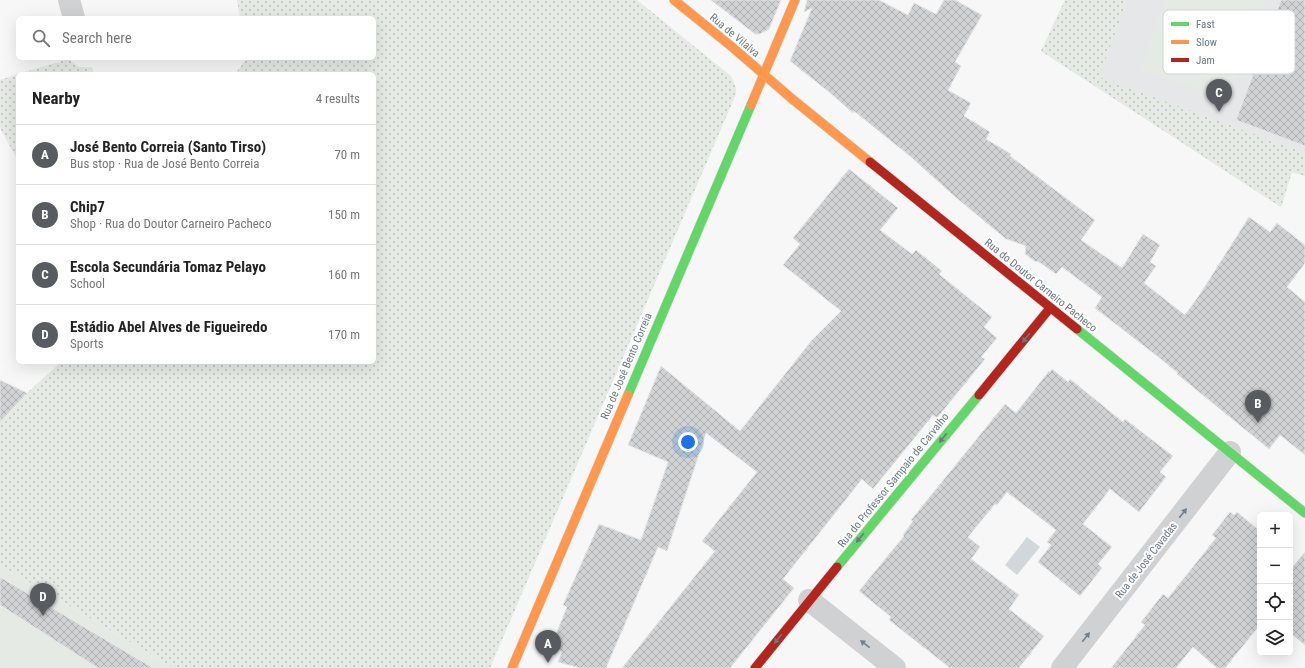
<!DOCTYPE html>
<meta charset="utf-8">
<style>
body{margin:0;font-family:"Roboto Condensed",sans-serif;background:#f6f6f6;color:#222}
.controls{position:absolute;right:12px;bottom:12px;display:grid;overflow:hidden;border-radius:6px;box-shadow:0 4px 16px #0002}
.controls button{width:36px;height:36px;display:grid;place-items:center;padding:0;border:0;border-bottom:1px solid #e0e0e0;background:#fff;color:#222;font:20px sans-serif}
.you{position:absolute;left:688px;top:442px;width:14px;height:14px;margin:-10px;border:3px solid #fff;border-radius:50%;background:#1a73e8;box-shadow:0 0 0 6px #1a73e833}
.badge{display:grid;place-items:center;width:26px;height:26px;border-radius:50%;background:#585c61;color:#fff;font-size:13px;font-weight:700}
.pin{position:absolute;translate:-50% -33px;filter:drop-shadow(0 1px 2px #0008)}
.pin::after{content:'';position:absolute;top:21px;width:14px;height:12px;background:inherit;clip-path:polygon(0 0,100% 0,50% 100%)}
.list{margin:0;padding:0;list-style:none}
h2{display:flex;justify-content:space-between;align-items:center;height:52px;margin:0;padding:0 16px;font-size:17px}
h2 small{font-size:13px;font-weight:400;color:#767676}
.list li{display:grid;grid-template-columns:26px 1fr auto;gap:12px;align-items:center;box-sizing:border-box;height:60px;padding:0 16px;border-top:1px solid #e0e0e0}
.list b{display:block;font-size:15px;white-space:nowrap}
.list p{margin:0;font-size:13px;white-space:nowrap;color:#767676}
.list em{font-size:13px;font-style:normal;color:#767676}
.icon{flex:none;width:22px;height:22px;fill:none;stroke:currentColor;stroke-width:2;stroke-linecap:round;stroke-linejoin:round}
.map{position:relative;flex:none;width:1305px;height:668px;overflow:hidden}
.search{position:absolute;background:#fff;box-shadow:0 4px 16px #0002;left:16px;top:16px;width:360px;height:44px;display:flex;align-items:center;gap:10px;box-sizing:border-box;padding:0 14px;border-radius:6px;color:#767676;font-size:15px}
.panel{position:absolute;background:#fff;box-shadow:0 4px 16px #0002;left:16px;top:72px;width:360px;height:292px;border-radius:6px}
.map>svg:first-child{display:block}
.built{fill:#e6e7e8}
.grass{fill:url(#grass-dots)}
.pitch{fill:#e6eae5}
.water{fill:#d1d7db}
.building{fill:url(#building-cross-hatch);stroke:#e6e6e6}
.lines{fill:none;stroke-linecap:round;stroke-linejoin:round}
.fast-casing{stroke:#d4d5d6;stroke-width:10}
.slow-casing{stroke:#d4d5d6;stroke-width:10}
.jam-casing{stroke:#d4d5d6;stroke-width:10}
.street{stroke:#cfd1d2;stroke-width:22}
.fast{stroke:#63d668;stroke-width:9}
.slow{stroke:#ff974d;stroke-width:9}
.jam{stroke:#b3261e;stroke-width:9}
.oneway{fill:#677787}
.oneway2{fill:#71808e}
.labels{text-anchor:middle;stroke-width:4;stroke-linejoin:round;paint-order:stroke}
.street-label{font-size:11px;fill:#677787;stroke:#fff}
.key{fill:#fff;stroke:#d1d6db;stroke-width:1}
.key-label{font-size:11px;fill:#677787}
</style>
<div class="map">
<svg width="1305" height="668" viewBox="0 0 1305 668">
<defs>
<pattern id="grass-dots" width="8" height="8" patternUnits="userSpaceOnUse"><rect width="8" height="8" fill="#e6eae5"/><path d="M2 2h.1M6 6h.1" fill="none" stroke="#bec2bf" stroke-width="1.8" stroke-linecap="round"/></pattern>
<pattern id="building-cross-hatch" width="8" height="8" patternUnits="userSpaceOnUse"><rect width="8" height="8" fill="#d1d2d3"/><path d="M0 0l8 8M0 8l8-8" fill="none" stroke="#adafb1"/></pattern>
</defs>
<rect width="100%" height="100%" fill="#f7f7f7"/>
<!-- built -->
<path class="built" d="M1065 0H1305V176L1292 172 1281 207 1041 51Z"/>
<!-- grass -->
<g class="grass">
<path d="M237 0H637L731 76 736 88V94L490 668H174L0 565V422L27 393 61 362H374V74H235L247 58H374V18H240Z"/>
<path d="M1065 0H1127L1099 77 1305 153V176L1292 172 1281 207 1041 51Z"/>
<path d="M68 59 79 67H92L94 74H18Z"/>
<path d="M18 74V161L0 128V80Z"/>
</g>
<!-- pitch -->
<g class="pitch">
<path d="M1166 0H1265L1227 101 1140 68Z"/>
<path d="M0 565 174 668H0Z"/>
</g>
<!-- water -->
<path class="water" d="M1027 537 1040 547 1017 575 1005 565Z"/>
<!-- building -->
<g class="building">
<path d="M711 0H781L769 29 760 34H755Z"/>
<path d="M807 0H879L908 15 914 3 936 14 944 0H955L982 15 955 62 961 66 948 90 971 103 964 116 990 132 986 139 1011 154 1010 156 1095 220 1081 240 1122 268 1143 234 1160 245 1150 262 1156 266 1144 283 1185 315 1200 294 1249 217 1270 232 1277 223 1305 245V263L1287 287 1305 302V455L1280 435 1269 449 1177 374 1178 373 1157 356 1095 308 1102 297 1062 267 1056 274 1039 262 1034 261 1025 254 1026 246 1006 239 953 195 911 157 854 111 853 113 829 92 790 61 812 8 804 12Z"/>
<path d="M1281 0H1305V146L1236 120Z"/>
<path d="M849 169 898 208 880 230 912 254 916 250 942 271 939 274 992 317 984 327 997 338 981 357 985 359 937 418 933 415 873 489 862 479 783 579 794 588 730 668H622L715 551 702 541 757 472 706 433 667 551 658 547 606 668H580L558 662 562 652 552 644 567 607 563 605 599 524 641 540 668 462 628 445 661 366 740 431 812 340 841 311 783 265 800 244 793 238Z"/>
<path d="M1052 369 1068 382 1070 379 1123 422 1125 419 1173 456 1160 472 1166 477 1139 512 1110 489 1083 524 1112 547 1098 564 1102 568 1080 596 1038 562 1051 545 1047 542 1056 530 1007 492 997 505 995 504 968 537 980 547 971 559 1019 595 1009 609 1044 636 1019 668H950L889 620 891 617 859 591 904 536 903 535 913 521 911 520 1005 404 1016 413 1049 371 1050 372Z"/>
<path d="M0 380 27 393 0 422Z"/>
<path d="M1230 512 1234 515 1237 512 1260 531V625L1225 668H1217L1193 647 1176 668H1111L1145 625 1141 622 1163 594 1168 598 1216 538 1212 535Z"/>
<path d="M1305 552V645L1290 633V570Z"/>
<path d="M0 577 153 668H98L0 605Z"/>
</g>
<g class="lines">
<defs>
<g id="fast">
<path d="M1077 329 1305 513"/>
<path d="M628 395 751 105"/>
<path d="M837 567 979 395"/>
</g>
<g id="slow">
<path d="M674 0 731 46 791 98 870 162"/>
<path d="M751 105 795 0"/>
<path d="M512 668 628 395"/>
</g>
<g id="jam">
<path d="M870 162 1077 329"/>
<path d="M979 395 1050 308"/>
<path d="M755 668 837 567"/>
</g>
</defs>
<!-- fast casing -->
<use href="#fast" class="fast-casing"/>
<!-- slow casing -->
<use href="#slow" class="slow-casing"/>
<!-- jam casing -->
<use href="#jam" class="jam-casing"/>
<!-- street -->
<g class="street">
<path d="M69 0 74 18"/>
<path d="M809 600 895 668"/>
<path d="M1062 668 1230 452"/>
</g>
<!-- fast -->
<use href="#fast" class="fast"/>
<!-- slow -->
<use href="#slow" class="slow"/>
<!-- jam -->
<use href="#jam" class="jam"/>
</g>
<!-- one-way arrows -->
<defs><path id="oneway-solid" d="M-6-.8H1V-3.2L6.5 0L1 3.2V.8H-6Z"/></defs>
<g class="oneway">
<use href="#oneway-solid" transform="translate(1026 338) rotate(129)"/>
<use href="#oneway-solid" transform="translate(943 438) rotate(129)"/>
<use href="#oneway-solid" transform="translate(860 538) rotate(129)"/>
<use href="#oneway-solid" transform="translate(778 639) rotate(129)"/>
</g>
<g class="oneway2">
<use href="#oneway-solid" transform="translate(1183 513) rotate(-52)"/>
<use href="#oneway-solid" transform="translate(1086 637) rotate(-52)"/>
<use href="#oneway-solid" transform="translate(865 644) rotate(-142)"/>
</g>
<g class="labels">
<!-- street labels -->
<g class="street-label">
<text transform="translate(735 35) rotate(40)" y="4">Rua de Vilalva</text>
<text transform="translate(1041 285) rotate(39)" y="4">Rua do Doutor Carneiro Pacheco</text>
<text transform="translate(626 366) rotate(-67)" y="4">Rua de José Bento Correia</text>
<text transform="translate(893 480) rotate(-51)" y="4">Rua do Professor Sampaio de Carvalho</text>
<text transform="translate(1146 560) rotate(-52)" y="4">Rua de José Cavadas</text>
</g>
</g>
<!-- legend -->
<rect x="1163" y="10" width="132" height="64" rx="6" class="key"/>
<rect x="1171" y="22" width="18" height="4" fill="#63d668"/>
<rect x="1171" y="40" width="18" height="4" fill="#ff974d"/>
<rect x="1171" y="58" width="18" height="4" fill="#b3261e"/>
<g class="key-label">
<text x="1196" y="28">Fast</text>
<text x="1196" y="46">Slow</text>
<text x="1196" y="64">Jam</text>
</g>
</svg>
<div class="controls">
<button>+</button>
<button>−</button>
<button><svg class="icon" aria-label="locate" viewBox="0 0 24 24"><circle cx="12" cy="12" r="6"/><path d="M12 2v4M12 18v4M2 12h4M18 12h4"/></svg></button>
<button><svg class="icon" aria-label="layers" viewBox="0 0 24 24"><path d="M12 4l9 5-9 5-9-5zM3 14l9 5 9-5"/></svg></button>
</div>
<div class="you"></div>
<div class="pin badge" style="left:548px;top:663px">A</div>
<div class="pin badge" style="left:1258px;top:423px">B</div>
<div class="pin badge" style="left:1219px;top:112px">C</div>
<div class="pin badge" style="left:43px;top:616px">D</div>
<div class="search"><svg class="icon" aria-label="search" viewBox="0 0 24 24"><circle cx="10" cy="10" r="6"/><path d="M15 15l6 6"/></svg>Search here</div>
<section class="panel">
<h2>Nearby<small>4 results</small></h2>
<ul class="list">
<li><span class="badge">A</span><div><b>José Bento Correia (Santo Tirso)</b><p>Bus stop · Rua de José Bento Correia</p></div><em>70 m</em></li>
<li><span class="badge">B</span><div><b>Chip7</b><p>Shop · Rua do Doutor Carneiro Pacheco</p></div><em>150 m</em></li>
<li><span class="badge">C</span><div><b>Escola Secundária Tomaz Pelayo</b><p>School</p></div><em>160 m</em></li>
<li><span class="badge">D</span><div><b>Estádio Abel Alves de Figueiredo</b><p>Sports</p></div><em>170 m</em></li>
</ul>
</section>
</div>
